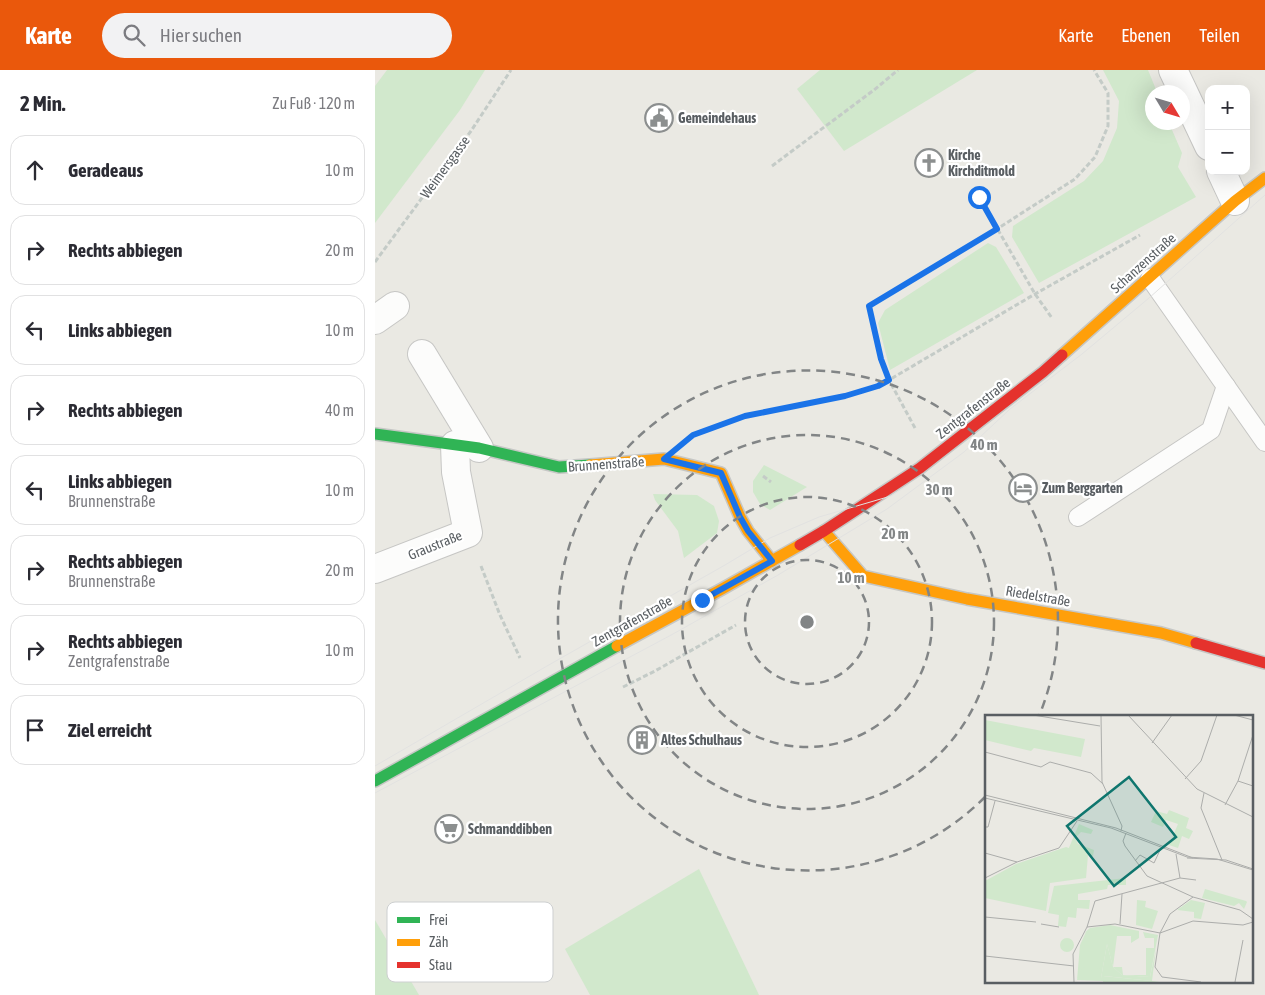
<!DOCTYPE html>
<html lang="de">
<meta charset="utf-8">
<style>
body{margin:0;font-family:"Asap Condensed",sans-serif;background:#f2f2f3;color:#2b2b33}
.controls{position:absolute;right:15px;top:15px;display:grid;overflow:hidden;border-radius:10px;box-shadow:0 5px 20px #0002}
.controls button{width:45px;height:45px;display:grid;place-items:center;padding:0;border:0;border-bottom:1px solid #e1e1e2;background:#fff;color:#2b2b33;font:25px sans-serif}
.compass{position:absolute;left:770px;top:15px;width:45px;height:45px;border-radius:50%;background:#fff;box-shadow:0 5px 20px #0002;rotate:128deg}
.stop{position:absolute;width:15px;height:15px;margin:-11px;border:4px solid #1a73e8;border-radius:50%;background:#fff}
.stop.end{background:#1a73e8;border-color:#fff;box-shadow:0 1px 5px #0008}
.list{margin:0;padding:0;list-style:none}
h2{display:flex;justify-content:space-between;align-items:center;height:65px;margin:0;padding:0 20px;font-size:21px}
h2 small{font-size:16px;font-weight:400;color:#7c7c81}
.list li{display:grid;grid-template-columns:32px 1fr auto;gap:15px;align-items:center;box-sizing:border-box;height:70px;margin:0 10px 10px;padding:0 10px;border:1px solid #e1e1e2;border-radius:15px}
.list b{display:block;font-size:19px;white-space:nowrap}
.list p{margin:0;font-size:16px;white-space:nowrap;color:#7c7c81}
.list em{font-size:16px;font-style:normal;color:#7c7c81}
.icon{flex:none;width:28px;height:28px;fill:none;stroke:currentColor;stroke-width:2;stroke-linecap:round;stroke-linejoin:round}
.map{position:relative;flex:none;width:890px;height:925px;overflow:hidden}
header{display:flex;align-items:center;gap:30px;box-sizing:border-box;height:70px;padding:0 25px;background:#ea580c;color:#fff}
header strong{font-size:24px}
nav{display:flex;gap:28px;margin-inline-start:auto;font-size:18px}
.search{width:350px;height:45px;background:#f2f2f3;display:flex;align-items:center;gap:12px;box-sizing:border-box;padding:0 18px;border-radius:28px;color:#7c7c81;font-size:19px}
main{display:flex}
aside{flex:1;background:#fff}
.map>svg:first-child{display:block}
.green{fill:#d1e8cc}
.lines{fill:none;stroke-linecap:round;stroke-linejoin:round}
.lane-casing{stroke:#c6c6c4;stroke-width:20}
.street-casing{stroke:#c6c6c4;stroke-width:30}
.fast-casing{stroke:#c6c7c5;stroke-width:14}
.slow-casing{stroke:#c6c7c5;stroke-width:14}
.jam-casing{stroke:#c6c7c5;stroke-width:14}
.path{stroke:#c4cbc7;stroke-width:3;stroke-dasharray:5 2.5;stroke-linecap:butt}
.lane{stroke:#fcfcfb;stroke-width:18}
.street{stroke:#fcfcfb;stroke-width:28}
.fast{stroke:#30b455;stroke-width:11}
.slow{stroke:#ff9f0a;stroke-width:11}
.jam{stroke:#e5322d;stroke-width:11}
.tram{stroke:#e2e2e1;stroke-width:1}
.route{stroke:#1a73e8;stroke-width:6}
.ring{fill:none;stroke:#828586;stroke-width:2.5;stroke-dasharray:9 6}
.labels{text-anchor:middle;stroke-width:4.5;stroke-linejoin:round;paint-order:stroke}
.poi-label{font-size:14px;font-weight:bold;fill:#595e62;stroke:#fff;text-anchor:start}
.street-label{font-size:14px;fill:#595e62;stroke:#fff}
.inset-road{fill:none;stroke:#acadab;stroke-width:1}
.view{fill:#0f766e;fill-opacity:0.15;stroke:#0f766e;stroke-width:2.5}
.inset-edge{fill:none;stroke:#595e62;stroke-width:2.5}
.key{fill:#fff;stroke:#cdcfd0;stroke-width:1}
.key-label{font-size:14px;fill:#595e62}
.centre{fill:#828586;stroke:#fff;stroke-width:2.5}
.ring-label{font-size:15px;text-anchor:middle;font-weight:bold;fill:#828586;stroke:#fff;stroke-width:4.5;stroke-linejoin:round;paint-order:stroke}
</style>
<header>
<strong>Karte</strong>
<div class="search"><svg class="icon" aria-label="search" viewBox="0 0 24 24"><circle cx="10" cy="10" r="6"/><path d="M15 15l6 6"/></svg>Hier suchen</div>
<nav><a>Karte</a><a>Ebenen</a><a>Teilen</a></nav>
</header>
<main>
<aside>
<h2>2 Min.<small>Zu Fuß · 120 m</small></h2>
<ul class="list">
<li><svg class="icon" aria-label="ahead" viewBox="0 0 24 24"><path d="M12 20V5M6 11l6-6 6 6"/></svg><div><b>Geradeaus</b></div><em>10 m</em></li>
<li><svg class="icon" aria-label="right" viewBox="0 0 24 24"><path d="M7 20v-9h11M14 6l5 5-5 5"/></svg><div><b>Rechts abbiegen</b></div><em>20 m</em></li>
<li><svg class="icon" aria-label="left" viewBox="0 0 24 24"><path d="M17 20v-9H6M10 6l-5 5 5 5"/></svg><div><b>Links abbiegen</b></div><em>10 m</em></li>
<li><svg class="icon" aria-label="right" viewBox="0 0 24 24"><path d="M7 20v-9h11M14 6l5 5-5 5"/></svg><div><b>Rechts abbiegen</b></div><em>40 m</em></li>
<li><svg class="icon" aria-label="left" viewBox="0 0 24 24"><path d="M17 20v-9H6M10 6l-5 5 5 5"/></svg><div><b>Links abbiegen</b><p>Brunnenstraße</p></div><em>10 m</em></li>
<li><svg class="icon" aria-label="right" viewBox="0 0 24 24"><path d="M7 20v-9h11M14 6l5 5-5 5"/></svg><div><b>Rechts abbiegen</b><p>Brunnenstraße</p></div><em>20 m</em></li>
<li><svg class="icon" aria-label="right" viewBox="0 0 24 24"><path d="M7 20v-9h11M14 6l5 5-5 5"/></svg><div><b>Rechts abbiegen</b><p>Zentgrafenstraße</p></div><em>10 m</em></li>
<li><svg class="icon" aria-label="arrive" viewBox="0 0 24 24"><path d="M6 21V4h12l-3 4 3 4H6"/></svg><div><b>Ziel erreicht</b></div></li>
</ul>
</aside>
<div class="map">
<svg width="890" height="925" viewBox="0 0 890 925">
<rect width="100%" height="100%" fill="#eae9e3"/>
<!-- green -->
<g class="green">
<path d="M12 0H110L85 40 0 153V16Z"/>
<path d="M445 0H602L469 81 422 19Z"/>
<path d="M728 0H773L782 22H778V52L794 53 807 83 803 97 821 127 664 213 637 167 638 156 709 111 728 91 742 58 744 31Z"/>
<path d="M613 173 621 177 649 223 515 300 503 253 510 240Z"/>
<path d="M389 395 432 417 395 440 385 434 378 422V411Z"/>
<path d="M278 424 322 425 339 436 344 451 342 463 309 488 303 461 280 430Z"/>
<path d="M324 799 384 925H215L190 879Z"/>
<path d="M0 850 44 925H0Z"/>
</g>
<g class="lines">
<defs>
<g id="lane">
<path d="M775 208 890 372"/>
<path d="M703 447 836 360 851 316"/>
</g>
<g id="street">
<path d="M798 0 834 76"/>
<path d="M846 101 860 131"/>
<path d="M0 250 20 236"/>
<path d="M47 284 104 378"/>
<path d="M0 499 93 463 81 402 80 375"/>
</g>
<g id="fast">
<path d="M0 364 104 378 184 397 215 395"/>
<path d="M0 711 242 576"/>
</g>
<g id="slow">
<path d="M687 285 860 131 890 108"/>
<path d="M215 395 289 389 346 403 365 447 373 461 397 491"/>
<path d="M449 461 488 506 592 529 786 563 821 573"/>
<path d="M242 576 347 519 425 475"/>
</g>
<g id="jam">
<path d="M425 475 449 461 545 398 668 302 687 285"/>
<path d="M821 573 890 593"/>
</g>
</defs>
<!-- lane casing -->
<use href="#lane" class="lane-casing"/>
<!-- street casing -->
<use href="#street" class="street-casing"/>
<!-- fast casing -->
<use href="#fast" class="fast-casing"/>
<!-- slow casing -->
<use href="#slow" class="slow-casing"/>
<!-- jam casing -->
<use href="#jam" class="jam-casing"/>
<!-- path -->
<g class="path">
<path d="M397 96 499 20 523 0"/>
<path d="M604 127 660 224 677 248"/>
<path d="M0 192 96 61 136 0"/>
<path d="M540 358 514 310 506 289 494 237 622 159 700 109 720 87 733 56V23L719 0"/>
<path d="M330 361 370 346 471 326 503 316 514 310 660 224 765 165"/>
<path d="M388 406 396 412"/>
<path d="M106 496 125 545 145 588"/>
<path d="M248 617 280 601 361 555"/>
</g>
<!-- lane -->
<use href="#lane" class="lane"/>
<!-- street -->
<use href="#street" class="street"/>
<!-- fast -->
<use href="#fast" class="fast"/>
<!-- slow -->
<use href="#slow" class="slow"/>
<!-- jam -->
<use href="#jam" class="jam"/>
<!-- tram -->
<g class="tram">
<path d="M0 696 172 596 350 495 395 468 444 447 516 426 533 415"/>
<path d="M0 723 298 564 403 505 512 439 589 382 635 339 707 284 774 228 890 125"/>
</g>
</g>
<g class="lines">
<!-- route -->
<path class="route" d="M327 530 397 491 373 461 365 447 346 403 289 389 318 365 370 346 470 326 503 316 514 310 506 289 494 236 622 159 604 127"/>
</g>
<!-- distance rings -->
<g class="ring">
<circle cx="432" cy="552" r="62"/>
<circle cx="432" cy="552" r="125"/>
<circle cx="432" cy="552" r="187"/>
<path d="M610 727A250 250 0 1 1 664 646"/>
</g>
<!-- icons -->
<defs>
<symbol id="civic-ring" viewBox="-11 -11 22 22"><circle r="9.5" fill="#fff" stroke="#8c8f8f" stroke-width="1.5"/><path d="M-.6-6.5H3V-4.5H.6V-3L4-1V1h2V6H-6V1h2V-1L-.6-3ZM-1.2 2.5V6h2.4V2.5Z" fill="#8c8f8f"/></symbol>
<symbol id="church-ring" viewBox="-11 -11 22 22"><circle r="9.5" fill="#fff" stroke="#8c8f8f" stroke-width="1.5"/><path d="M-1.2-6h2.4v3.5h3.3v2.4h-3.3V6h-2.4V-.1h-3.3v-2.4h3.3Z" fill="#8c8f8f"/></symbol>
<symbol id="hotel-ring" viewBox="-11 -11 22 22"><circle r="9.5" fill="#fff" stroke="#8c8f8f" stroke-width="1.5"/><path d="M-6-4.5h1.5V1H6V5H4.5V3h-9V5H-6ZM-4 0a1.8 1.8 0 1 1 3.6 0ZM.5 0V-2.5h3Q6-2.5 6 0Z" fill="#8c8f8f"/></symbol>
<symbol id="building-ring" viewBox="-11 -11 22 22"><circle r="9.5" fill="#fff" stroke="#8c8f8f" stroke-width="1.5"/><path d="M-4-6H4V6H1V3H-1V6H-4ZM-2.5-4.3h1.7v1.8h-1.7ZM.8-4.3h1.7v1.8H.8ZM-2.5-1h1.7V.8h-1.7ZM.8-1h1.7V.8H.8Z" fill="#8c8f8f"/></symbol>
<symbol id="supermarket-ring" viewBox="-11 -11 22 22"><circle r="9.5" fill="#fff" stroke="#8c8f8f" stroke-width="1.5"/><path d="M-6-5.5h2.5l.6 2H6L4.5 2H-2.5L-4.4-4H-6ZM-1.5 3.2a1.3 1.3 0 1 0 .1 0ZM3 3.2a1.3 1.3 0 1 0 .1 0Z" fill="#8c8f8f"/></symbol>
</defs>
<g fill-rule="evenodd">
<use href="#civic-ring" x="268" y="32" width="32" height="32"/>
<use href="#church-ring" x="538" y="77" width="32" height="32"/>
<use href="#hotel-ring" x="632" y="402" width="32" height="32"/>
<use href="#building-ring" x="251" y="654" width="32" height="32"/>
<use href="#supermarket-ring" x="58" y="743" width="32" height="32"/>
</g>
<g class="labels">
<!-- poi labels -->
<g class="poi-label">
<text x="303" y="53">Gemeindehaus</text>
<text x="573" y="90">Kirche<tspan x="573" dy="16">Kirchditmold</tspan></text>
<text x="667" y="423">Zum Berggarten</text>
<text x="286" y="675">Altes Schulhaus</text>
<text x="93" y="764">Schmanddibben</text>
</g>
<!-- street labels -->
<g class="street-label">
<text transform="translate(70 97) rotate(-54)" y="5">Weimersgasse</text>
<text transform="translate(768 193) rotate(-42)" y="5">Schanzenstraße</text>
<text transform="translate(598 338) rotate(-38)" y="5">Zentgrafenstraße</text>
<text transform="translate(231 394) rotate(-4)" y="5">Brunnenstraße</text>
<text transform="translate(60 475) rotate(-22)" y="5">Graustraße</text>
<text transform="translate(663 526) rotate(10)" y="5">Riedelstraße</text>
<text transform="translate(257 551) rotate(-29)" y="5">Zentgrafenstraße</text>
</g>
</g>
<!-- overview -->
<g transform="translate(610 645)">
<rect width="268" height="268" fill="#eae9e3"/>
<path d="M0 5 100 24 96 42 49 33 46 36 0 25ZM184 95 204 103 201 113 208 116 204 124 197 121 193 133 184 130 193 109 181 105 178 112 166 107 171 96 182 99ZM94 109 108 115 106 119 96 117 90 123 93 129 109 135 108 141 83 135ZM141 163V170H123L122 174 93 179V185H105L104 194 92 193 91 203 83 202 81 212 73 211 74 200 63 198 69 171ZM152 185 161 186 160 192 173 196 167 214 151 210ZM206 185 220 188 216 204 209 203V197L192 195ZM125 210 154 216V223L146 228V221H132L128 252H137L138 260H161V233H169V223H160L158 217 173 220 165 262 137 260 128 252 122 229 116 263H93L92 265 95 230 101 217 98 219 105 213ZM75 230a7 7 0 1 1 14 0a7 7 0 1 1-14 0ZM118 261 167 266 174 267H118Z" fill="#d1e8cc"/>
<path d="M220 174 261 186 262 187 259 194 254 188 249 191 217 183ZM122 229 128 252 137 260 165 262 171 234 167 266 119 261 118 266 92 265 93 262 116 263Z" fill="#d1e8cc"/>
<path d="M81 132 103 140 101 163 65 168 61 196 0 183V166L31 149Z" fill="#d1e8cc"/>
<path d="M100 252 104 256 115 253 116 263H93L95 255Z" fill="#d1e8cc"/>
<path class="inset-road" d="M48 0 115 11M116 0 117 67 137 111 136 116M143 0 212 74 268 102M249 0 268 5M167 28 187 0M0 37 56 52 65 47 106 58 118 69M200 64 216 46 232 0M253 66 268 71M219 78 216 93 237 145M0 80 131 113 208 143M0 83 126 113 202 142 232 144 268 155M240 90 253 66 268 20M0 112H3L10 86M141 118 138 126 140 131 162 161 208 182 255 195 268 204M0 138 32 147M191 139 195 163M202 143 241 145 268 154M150 146 155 140 169 148 176 133M0 163 32 147 74 133 92 106M208 182 185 199 175 218 170 252 177 262 216 267M0 202 51 207M56 209 74 212M135 209 137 179M102 212 130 209 175 218 208 206 258 210 268 207M0 241 89 251M89 267 88 239 102 212 110 186 195 163 211 165M250 267 258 225"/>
<path class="view" d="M144 62 191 122 129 171 82 111Z"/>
<rect width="268" height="268" class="inset-edge"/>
</g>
<!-- legend -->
<rect x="12" y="832" width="166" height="80" rx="8" class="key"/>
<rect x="22" y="847" width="23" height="6" fill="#30b455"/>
<rect x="22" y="869" width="23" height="7" fill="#ff9f0a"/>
<rect x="22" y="892" width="23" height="6" fill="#e5322d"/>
<g class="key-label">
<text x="54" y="855">Frei</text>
<text x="54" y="877">Zäh</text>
<text x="54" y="900">Stau</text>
</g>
<circle cx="432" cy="552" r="8" class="centre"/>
<g class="ring-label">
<text x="609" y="380">40 m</text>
<text x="564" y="425">30 m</text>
<text x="520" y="469">20 m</text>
<text x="476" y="513">10 m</text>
</g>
</svg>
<div class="controls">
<button>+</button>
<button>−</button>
</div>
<svg class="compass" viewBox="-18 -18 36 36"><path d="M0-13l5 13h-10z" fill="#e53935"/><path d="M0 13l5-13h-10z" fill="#7c7c81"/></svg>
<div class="stop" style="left:604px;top:127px"></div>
<div class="stop end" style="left:327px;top:530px"></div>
</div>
</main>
